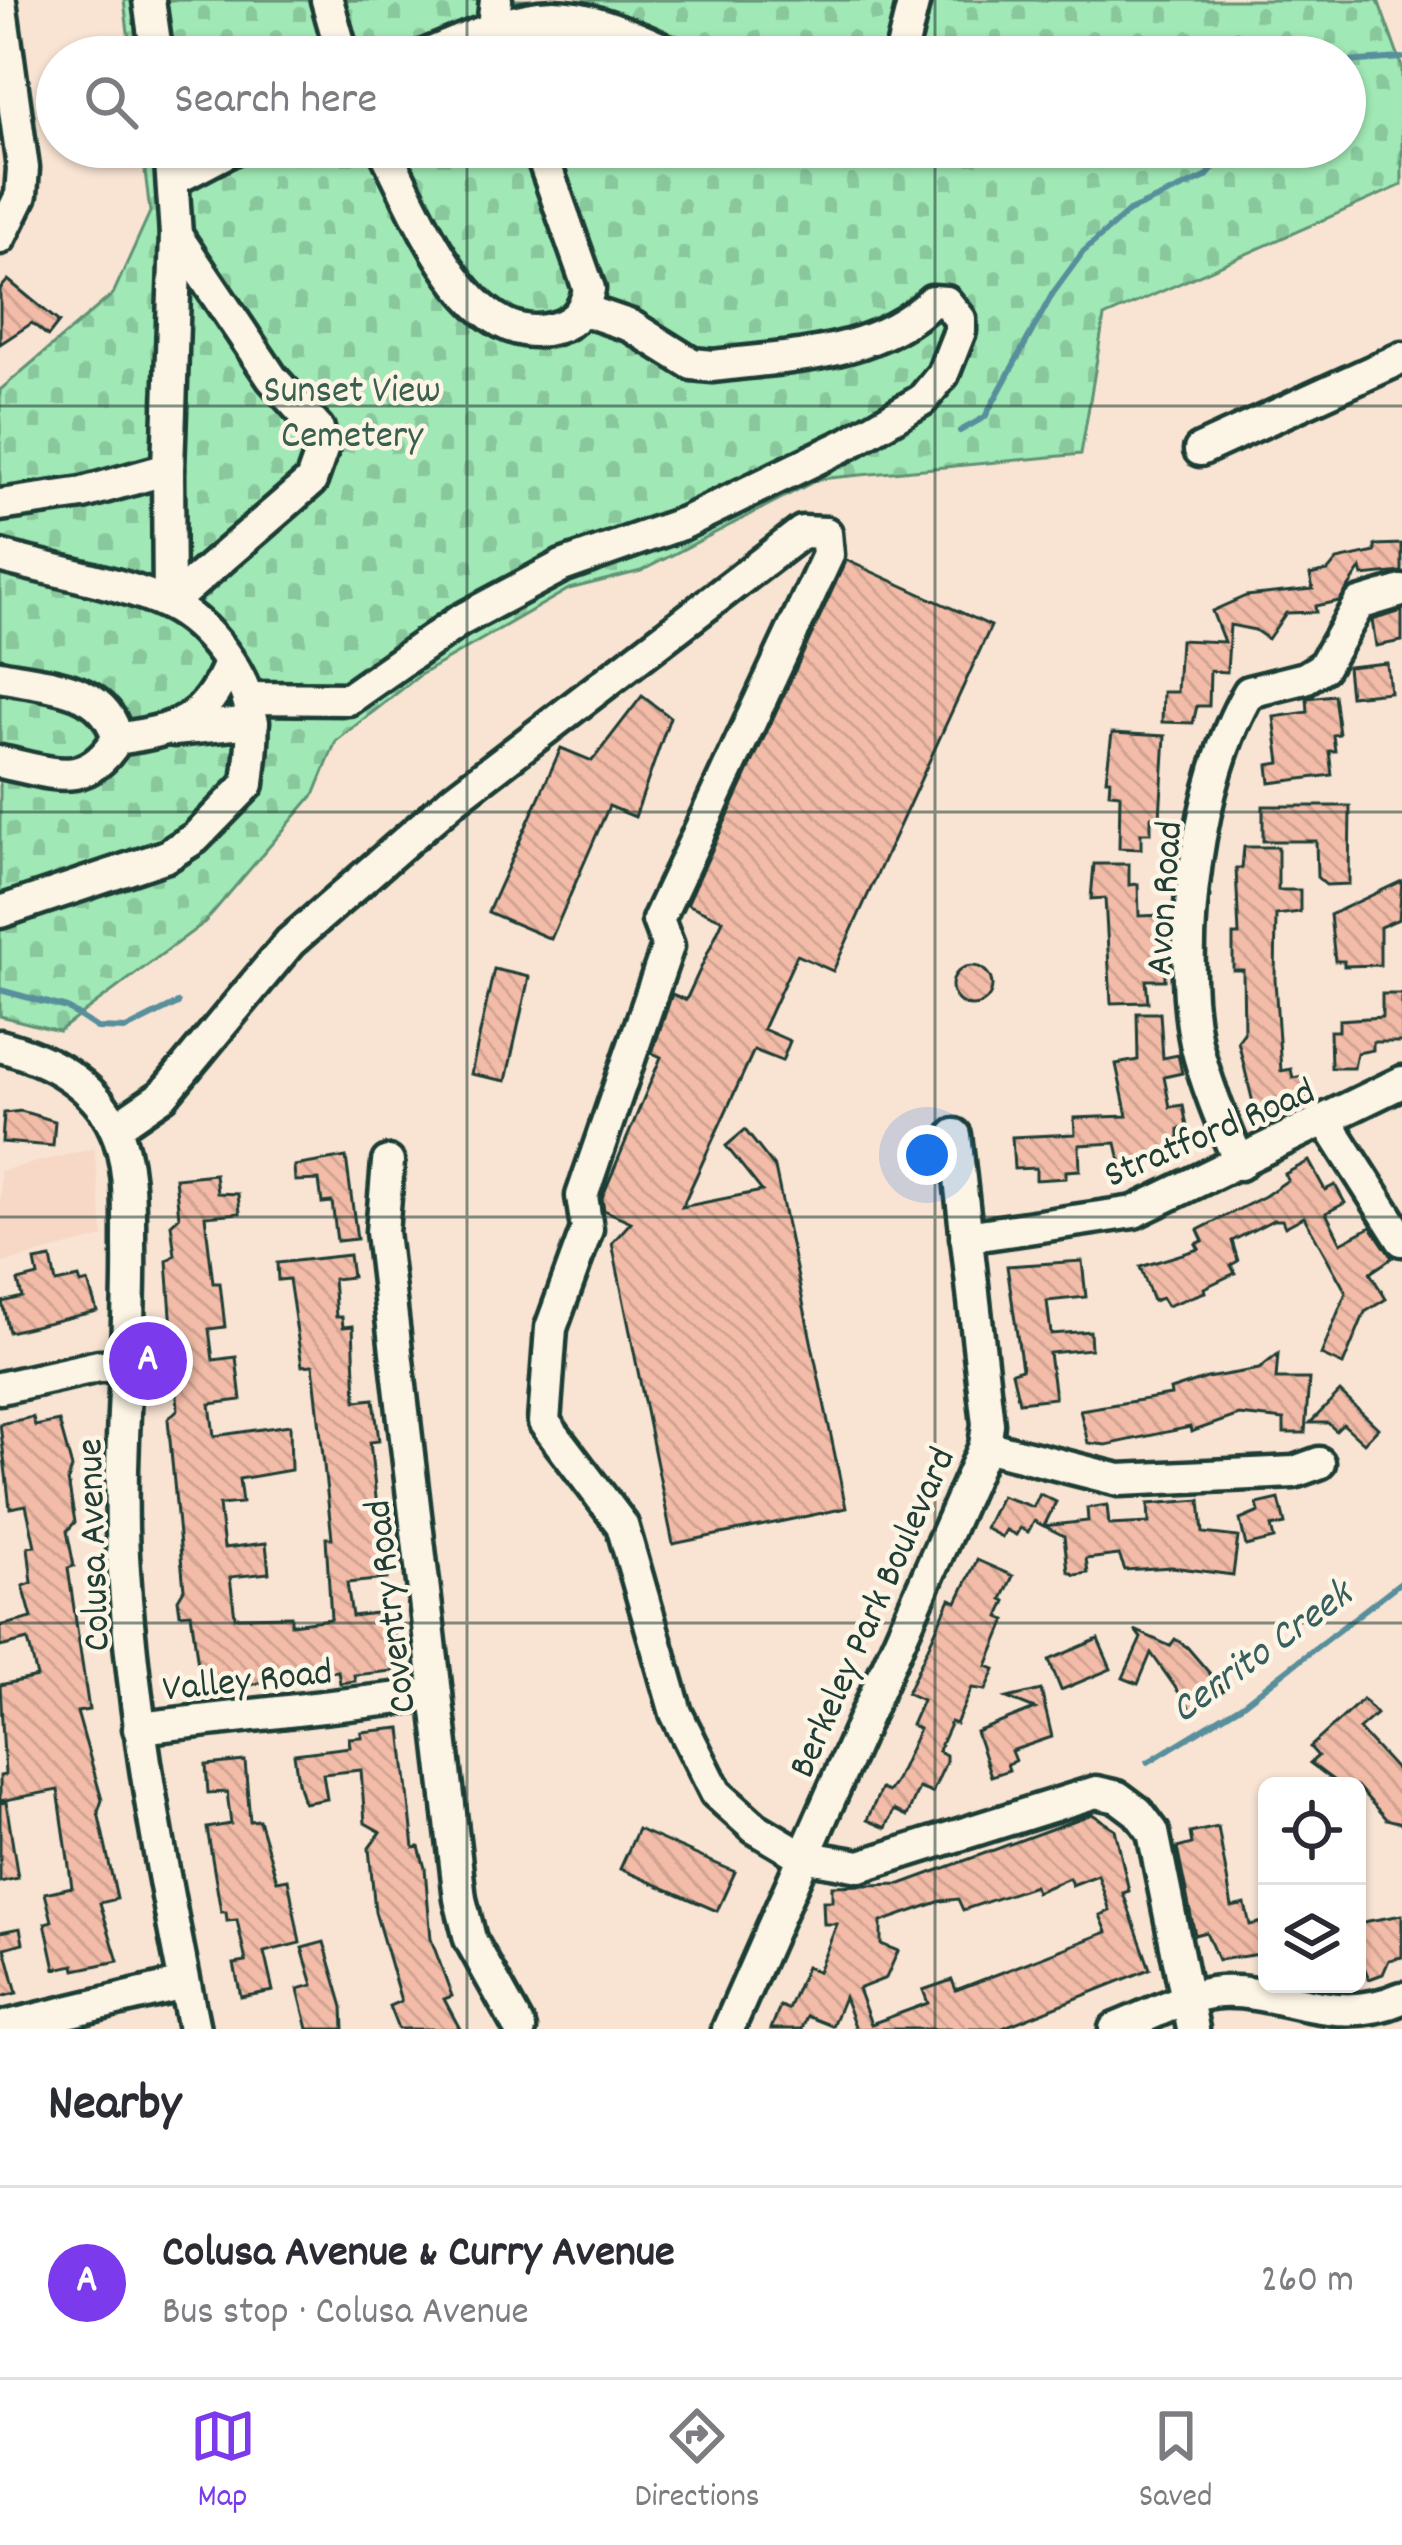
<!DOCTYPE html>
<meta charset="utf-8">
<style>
body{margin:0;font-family:Dekko,sans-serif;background:#f2f2f3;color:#2b2b33}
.controls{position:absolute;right:36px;bottom:36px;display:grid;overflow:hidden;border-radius:18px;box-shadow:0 3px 9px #0004}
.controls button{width:108px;height:108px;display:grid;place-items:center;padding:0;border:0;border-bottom:3px solid #e1e1e2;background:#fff;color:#2b2b33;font:60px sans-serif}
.you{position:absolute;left:927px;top:1155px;width:42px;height:42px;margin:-30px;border:9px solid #fff;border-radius:50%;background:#1a73e8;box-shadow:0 0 0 18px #1a73e833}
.badge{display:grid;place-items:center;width:78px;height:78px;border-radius:50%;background:#7c3aed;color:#fff;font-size:39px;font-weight:700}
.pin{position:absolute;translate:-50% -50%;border:6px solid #fff;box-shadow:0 3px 12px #0006}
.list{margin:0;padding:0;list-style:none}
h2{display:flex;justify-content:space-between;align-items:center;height:156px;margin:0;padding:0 48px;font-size:51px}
h2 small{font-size:39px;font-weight:400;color:#7c7c81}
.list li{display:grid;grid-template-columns:78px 1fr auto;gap:36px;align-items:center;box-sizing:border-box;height:192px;padding:0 48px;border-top:3px solid #e1e1e2}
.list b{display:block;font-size:45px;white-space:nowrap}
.list p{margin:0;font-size:39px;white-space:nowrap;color:#7c7c81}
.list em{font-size:39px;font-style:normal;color:#7c7c81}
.icon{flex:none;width:66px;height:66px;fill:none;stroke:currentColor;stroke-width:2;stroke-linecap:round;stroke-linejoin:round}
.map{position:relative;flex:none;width:1402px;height:2029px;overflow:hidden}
.search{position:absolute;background:#fff;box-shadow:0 3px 9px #0004;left:36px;right:36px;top:36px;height:132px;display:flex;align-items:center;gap:30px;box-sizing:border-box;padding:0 42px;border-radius:66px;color:#7c7c81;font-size:45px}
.sheet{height:348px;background:#fff}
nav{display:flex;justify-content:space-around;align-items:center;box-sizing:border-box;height:168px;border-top:3px solid #e1e1e2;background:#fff;font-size:33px;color:#7c7c81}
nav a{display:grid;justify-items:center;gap:6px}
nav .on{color:#7c3aed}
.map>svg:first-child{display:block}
.built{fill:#f7d8c6}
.cemetery{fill:url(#cemetery-stones);stroke:#609274;stroke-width:3}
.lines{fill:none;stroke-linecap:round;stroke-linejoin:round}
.stream{stroke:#598f9c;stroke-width:6}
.building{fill:url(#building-back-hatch);stroke:#1f3d34;stroke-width:3;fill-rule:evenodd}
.minor-casing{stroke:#1f3d34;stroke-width:39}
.minor{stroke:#fcf5e5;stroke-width:30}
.grid{fill:none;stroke:#1f3d34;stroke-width:3;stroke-opacity:0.55}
.labels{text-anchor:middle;stroke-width:9;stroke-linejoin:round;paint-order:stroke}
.park-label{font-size:39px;fill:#395f4e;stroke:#fcf5e5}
.street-label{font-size:39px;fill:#1f3d34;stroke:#fcf5e5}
.water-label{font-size:42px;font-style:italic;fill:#375f5f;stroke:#fcf5e5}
</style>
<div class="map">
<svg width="1402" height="2029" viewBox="0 0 1402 2029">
<defs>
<pattern id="cemetery-stones" width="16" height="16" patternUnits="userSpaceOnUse" patternTransform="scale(3)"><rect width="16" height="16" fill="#a0e8b5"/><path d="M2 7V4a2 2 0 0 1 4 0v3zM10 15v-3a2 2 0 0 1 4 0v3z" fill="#89c89c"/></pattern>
<pattern id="building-back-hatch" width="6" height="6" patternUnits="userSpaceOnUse" patternTransform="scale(3)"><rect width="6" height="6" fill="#f3bca8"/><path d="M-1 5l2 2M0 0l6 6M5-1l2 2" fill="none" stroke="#d0a291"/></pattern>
</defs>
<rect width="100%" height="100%" fill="#f9e4d3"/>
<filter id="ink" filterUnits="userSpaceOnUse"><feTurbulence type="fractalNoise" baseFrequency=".00833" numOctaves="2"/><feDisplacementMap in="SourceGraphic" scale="24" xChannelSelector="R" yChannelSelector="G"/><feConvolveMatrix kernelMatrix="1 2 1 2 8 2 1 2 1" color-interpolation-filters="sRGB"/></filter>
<g filter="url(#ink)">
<!-- built -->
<path class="built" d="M94 1148 104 1237 0 1264V1171Z"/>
<!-- cemetery -->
<path class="cemetery" d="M124 0H1378L1402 67V185L1104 317 1081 454 819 479 641 571 569 589 420 675 336 741 315 793 204 923 59 1031 0 1016V390L113 294 150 212 142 147H1345V57H131Z"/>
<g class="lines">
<!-- stream -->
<g class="stream">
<path d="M1345 62 1402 58"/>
<path d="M960 431 985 417 1053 293 1083 252 1129 211 1206 177 1231 147"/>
<path d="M0 990 67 1008 97 1028 126 1029 178 1003"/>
<path d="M1148 1762 1242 1705 1402 1581"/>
</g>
</g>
<!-- building -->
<g class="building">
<path d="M8 280 59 322 48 336 32 323 0 344V289Z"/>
<path d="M1402 544V572L1363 576 1361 569 1339 601 1315 606 1316 612 1286 613 1268 639 1255 630 1230 625 1227 672 1210 671 1209 706H1197L1193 723 1162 722 1163 692H1177L1180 640 1224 642 1212 611 1246 596 1313 589 1310 575 1328 571 1337 560 1375 552V545Z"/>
<path d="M846 560 991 626 833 971 797 955 763 1029 790 1041 782 1061 754 1050 682 1207 762 1191 726 1146 745 1130 775 1168 846 1508 673 1544 612 1243 631 1222 604 1210 602 1198 661 1057 652 1053 672 994 686 1000 723 920 687 904Z"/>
<path d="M1402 611V641L1376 646 1372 620Z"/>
<path d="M1387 663 1390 692 1350 696 1347 667Z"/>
<path d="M1334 695 1339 734 1333 735 1335 751H1329L1332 775 1270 783 1268 765 1280 763 1274 717 1308 712 1307 698Z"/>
<path d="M642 696 670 717 635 817 609 806 551 939 488 912 561 748 592 761Z"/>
<path d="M1112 733 1165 736 1160 817H1151V833H1141V849L1119 848 1120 794 1109 793 1110 779H1106Z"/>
<path d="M1263 806H1350L1349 884 1326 885 1317 877 1316 841H1263Z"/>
<path d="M1244 847H1278V890H1300V912L1276 915 1275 980 1281 1071 1291 1069 1293 1078 1302 1076 1307 1101 1256 1115 1238 1041 1244 1033 1243 970H1233V935H1239L1236 868H1242Z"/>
<path d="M1094 864H1129V885L1138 884 1139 916 1164 915 1165 980H1146L1148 1002 1111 1003 1105 898 1091 899Z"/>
<path d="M1402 881 1399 919 1380 927V965L1344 966V961H1335L1330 915Z"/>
<circle cx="972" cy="986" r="20"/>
<path d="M494 969 529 977 506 1081 471 1074Z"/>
<path d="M1382 994H1402V1042H1373V1050L1357 1053 1354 1068H1331L1330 1031H1339V1020L1382 1017Z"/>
<path d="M1137 1013H1160L1163 1058 1178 1055 1182 1073 1164 1077 1170 1107 1183 1105 1187 1127 1179 1129V1155L1140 1163 1142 1171 1123 1174 1116 1143 1079 1145 1080 1170 1066 1171V1178L1036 1180V1168L1014 1169 1012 1137 1075 1134 1074 1118 1127 1116 1116 1064 1138 1060Z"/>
<path d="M21 1111 55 1121 53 1146 2 1142 4 1113Z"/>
<path d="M346 1157 357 1239 337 1241 332 1202 322 1203 319 1180 295 1181 294 1166Z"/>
<path d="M1309 1161 1325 1190 1335 1185 1345 1203 1326 1213 1341 1243 1371 1227 1392 1258 1370 1273 1386 1299 1365 1312 1343 1365 1321 1355 1346 1292 1304 1217 1285 1227 1282 1220H1273L1232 1241 1238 1261 1231 1265 1235 1273 1204 1288 1205 1292 1167 1306 1162 1298 1153 1301 1140 1267 1199 1249 1196 1244 1203 1241 1198 1230 1265 1196 1288 1180 1285 1174Z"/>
<path d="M215 1174 217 1193 238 1194 240 1213 205 1216 213 1283H220L225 1327 209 1329 213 1360 236 1357 241 1400 210 1404 214 1436 290 1425 291 1470 239 1479 242 1503 219 1505 224 1548 266 1543 269 1573 230 1577 235 1617 291 1616V1624L331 1619 326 1538H332L313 1365 302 1366 289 1279 278 1280 277 1263 349 1255 352 1277 333 1279 336 1317H342L343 1327 353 1326 356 1401 374 1399 379 1441 370 1442 377 1507 383 1506 387 1579 347 1583 352 1616 392 1611 399 1665 392 1671 354 1675 355 1681 340 1683 338 1671 283 1677 216 1694 212 1678 200 1680 191 1613 180 1614 178 1599 184 1589 168 1419 178 1409 167 1261 175 1255 171 1224 179 1217 175 1178Z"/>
<path d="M51 1258 56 1283 79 1278 81 1284 88 1282 97 1311 9 1332 2 1302 22 1297 18 1281 38 1276 35 1261Z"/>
<path d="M1082 1261 1086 1297 1047 1301 1051 1334 1090 1331 1091 1349 1049 1353 1055 1398 1019 1402 1012 1372 1022 1369 1007 1266Z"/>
<path d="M1278 1354 1276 1379H1309L1305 1433H1284V1420L1239 1415 1191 1432 1190 1427 1106 1445 1088 1443 1080 1410 1171 1395 1170 1390 1207 1378 1259 1369Z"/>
<path d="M1340 1392 1378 1428 1364 1443 1343 1424 1336 1431 1328 1423H1310Z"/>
<path d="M33 1417 35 1426 59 1421 72 1468 68 1480 75 1522 67 1531 74 1566 68 1568 89 1710 77 1712 102 1800 98 1812 117 1899 100 1903 118 1961 75 1970 74 1965 55 1969 45 1923 52 1921 45 1893 72 1887 58 1790 0 1801V1776L5 1775 0 1685 37 1677 28 1640 0 1647V1626L32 1618 23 1586 32 1583 28 1547 35 1546 26 1505 10 1508 0 1424Z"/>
<path d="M1040 1494 1056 1502 1044 1526 1034 1521 1028 1532 1020 1528 1016 1535 1006 1530 1002 1537 985 1528 1001 1496 1033 1507Z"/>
<path d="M1279 1499 1285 1524 1271 1527 1274 1539 1246 1546 1240 1520 1259 1512 1257 1504Z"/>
<path d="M1200 1500 1203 1533 1238 1537 1233 1575 1172 1567 1125 1570 1119 1555 1086 1559 1088 1573 1075 1575 1068 1571 1064 1536 1044 1526 1088 1521 1087 1508 1107 1505 1109 1525 1149 1523 1148 1504Z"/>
<path d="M977 1560 1013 1576 1002 1599 1006 1601 999 1617 1006 1620 987 1666 995 1669 986 1690 972 1688 956 1724 951 1722 938 1751 946 1755V1762L932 1793 919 1788 907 1816 894 1810 886 1828 867 1820 881 1789 888 1792 894 1784 919 1729 911 1725 922 1700 907 1693 950 1599 957 1602Z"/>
<path d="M1135 1630 1170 1646 1175 1639 1187 1647 1224 1690 1192 1711 1151 1653 1138 1684 1123 1678 1141 1638Z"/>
<path d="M1098 1639 1111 1669 1061 1690 1049 1660Z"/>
<path d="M1041 1690 1052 1737 1011 1751 1015 1761 1007 1764 1009 1770 991 1776 976 1732 1035 1709 1007 1698Z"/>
<path d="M1363 1699 1376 1714 1359 1729 1402 1776V1823L1386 1819 1357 1786H1341L1310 1763 1318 1756 1310 1747Z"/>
<path d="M401 1728 414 1848 419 1847 425 1868 431 1939 452 1996 444 1999 460 2029H398L389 2006 401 2001 375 1912 369 1848 381 1832 365 1823 361 1770 323 1774 327 1799 304 1803 298 1782 294 1754 350 1747 349 1738 362 1737 361 1732Z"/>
<path d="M245 1761 250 1821 259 1820 277 1881 288 1879 300 1943 264 1952 273 1991 241 1997 234 1964 246 1962 237 1920 227 1921 226 1912H221L207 1828 231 1824 227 1792 208 1793 206 1765Z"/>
<path d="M6 1802 18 1878 0 1882V1803Z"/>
<path d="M1092 1814 1115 1829 1129 1891 1123 1893 1150 1969 1000 2029H856L844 1997 832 2026 807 2016 802 2029H771L780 2006 788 2009 806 1967 818 1972 837 1924H824L823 1901H832V1886L901 1884ZM1098 1875 1110 1911 1100 1915 1107 1932 956 1990 952 1980 923 1990 928 2003 871 2024 858 1989 886 1978 898 1951 881 1944V1922L941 1901 958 1899 963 1910 1034 1886 1036 1892 1069 1878 1072 1885Z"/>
<path d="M1218 1827 1232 1907 1245 1904 1250 1925 1267 1921V1953L1218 1960 1206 1932 1195 1935 1177 1848 1192 1844 1190 1833Z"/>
<path d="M638 1829 735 1872 717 1911 620 1869Z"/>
<path d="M1402 1915V1957L1389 1960 1383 1974 1369 1979 1357 1949V1923Z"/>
<path d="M20 1928 23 1943 5 1948 17 1993 0 1997V1932Z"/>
<path d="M324 1942 343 2007 344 2029H308L298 1989 313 1985 302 1948Z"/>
</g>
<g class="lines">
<defs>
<g id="minor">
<path d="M149 0 157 57"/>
<path d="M327 0 343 57"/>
<path d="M496 0 493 27 505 57"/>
<path d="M0 1 23 168 21 195 0 238"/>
<path d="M422 57C545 5 557 0 680 57"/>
<path d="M900 57 914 0"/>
<path d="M383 147C414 204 465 344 546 330 572 326 584 313 589 289L539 147"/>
<path d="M175 179 236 147"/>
<path d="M1200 450 1402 358"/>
<path d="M168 469 169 604"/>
<path d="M0 505 83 493 168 469 176 235 170 147"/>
<path d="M0 556C48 570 126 583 168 604 207 623 248 676 252 720 254 741 250 763 248 784L195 838 167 856 0 912"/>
<path d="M169 604 311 481 323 447 318 429 272 378 176 235"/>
<path d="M0 676C46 686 107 685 117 739 86 791 51 772 0 762"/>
<path d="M248 698 348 699 459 621 562 566 684 523 849 443 922 400 943 374 960 331V319L946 302 932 301C874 357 788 356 713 366L692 364 631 326 584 310"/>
<path d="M174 730 253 722"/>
<path d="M117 739C176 730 205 723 229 663"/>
<path d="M0 1046C46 1058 93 1082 115 1128 131 1162 129 1207 129 1244 131 1353 116 1462 124 1571 134 1726 163 1877 194 2029"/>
<path d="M1327 1122 1402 1240"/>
<path d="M115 1128 163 1095 290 942 454 799 802 532 826 533 828 555 658 920 668 946 582 1196 587 1229 551 1328 544 1422 622 1525 676 1713 716 1793 755 1828 802 1856 860 1866 1096 1792 1118 1797 1138 1812 1153 1832 1193 2029"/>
<path d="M388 1162 382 1232 460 1899 470 1939 520 2029"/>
<path d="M1240 1164C1223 1124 1206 1085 1196 1043 1176 945 1198 777 1249 692L1305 678 1323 667 1359 604 1402 591"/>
<path d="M966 1237 1134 1212 1402 1082"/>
<path d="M0 1388 99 1366H126"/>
<path d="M985 1446 1119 1480 1294 1472 1319 1463"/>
<path d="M139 1728 436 1694"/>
<path d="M0 2028 184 1984"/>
<path d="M728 2029 985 1446 988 1424 955 1135"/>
<path d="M1115 2029C1147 2017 1186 1994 1220 1992 1284 1989 1333 2028 1402 1998"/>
</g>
</defs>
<!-- minor casing -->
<use href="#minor" class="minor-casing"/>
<!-- minor -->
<use href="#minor" class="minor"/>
</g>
</g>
<!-- grid -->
<path class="grid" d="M467 0V57M935 0V57M467 147V2029M935 147V2029M0 406H1402M0 812H1402M0 1217H1402M0 1623H1402"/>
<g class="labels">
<!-- park labels -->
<g class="park-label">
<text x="352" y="401">Sunset View<tspan x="352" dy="45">Cemetery</tspan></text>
</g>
<!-- street labels -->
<g class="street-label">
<text transform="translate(1161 898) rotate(-86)" y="14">Avon Road</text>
<text transform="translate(1208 1130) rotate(-23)" y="14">Stratford Road</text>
<text transform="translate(90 1545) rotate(-92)" y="14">Colusa Avenue</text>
<text transform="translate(387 1607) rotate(-97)" y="14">Coventry Road</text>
<text transform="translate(869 1611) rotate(-66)" y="14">Berkeley Park Boulevard</text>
<text transform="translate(247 1677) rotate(-6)" y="14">Valley Road</text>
</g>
<!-- water labels -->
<g class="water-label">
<text transform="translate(1259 1649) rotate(-36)" y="15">Cerrito Creek</text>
</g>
</g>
</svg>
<div class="controls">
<button><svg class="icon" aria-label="locate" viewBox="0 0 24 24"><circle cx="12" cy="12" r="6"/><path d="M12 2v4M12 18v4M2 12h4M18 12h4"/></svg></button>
<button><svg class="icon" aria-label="layers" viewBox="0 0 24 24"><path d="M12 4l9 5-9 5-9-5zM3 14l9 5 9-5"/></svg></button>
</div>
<div class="you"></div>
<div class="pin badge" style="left:148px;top:1361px">A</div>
<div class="search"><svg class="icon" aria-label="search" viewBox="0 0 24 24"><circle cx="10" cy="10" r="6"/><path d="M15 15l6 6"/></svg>Search here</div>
</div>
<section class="sheet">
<h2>Nearby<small></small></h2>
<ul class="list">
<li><span class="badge">A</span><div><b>Colusa Avenue &amp; Curry Avenue</b><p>Bus stop · Colusa Avenue</p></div><em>260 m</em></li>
</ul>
</section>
<nav>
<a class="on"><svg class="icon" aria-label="map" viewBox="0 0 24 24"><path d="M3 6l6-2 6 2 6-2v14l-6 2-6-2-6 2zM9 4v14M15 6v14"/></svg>Map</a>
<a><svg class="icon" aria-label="directions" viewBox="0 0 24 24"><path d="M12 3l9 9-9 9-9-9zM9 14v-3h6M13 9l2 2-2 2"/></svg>Directions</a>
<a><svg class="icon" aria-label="saved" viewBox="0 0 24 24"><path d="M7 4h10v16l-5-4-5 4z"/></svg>Saved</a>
</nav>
